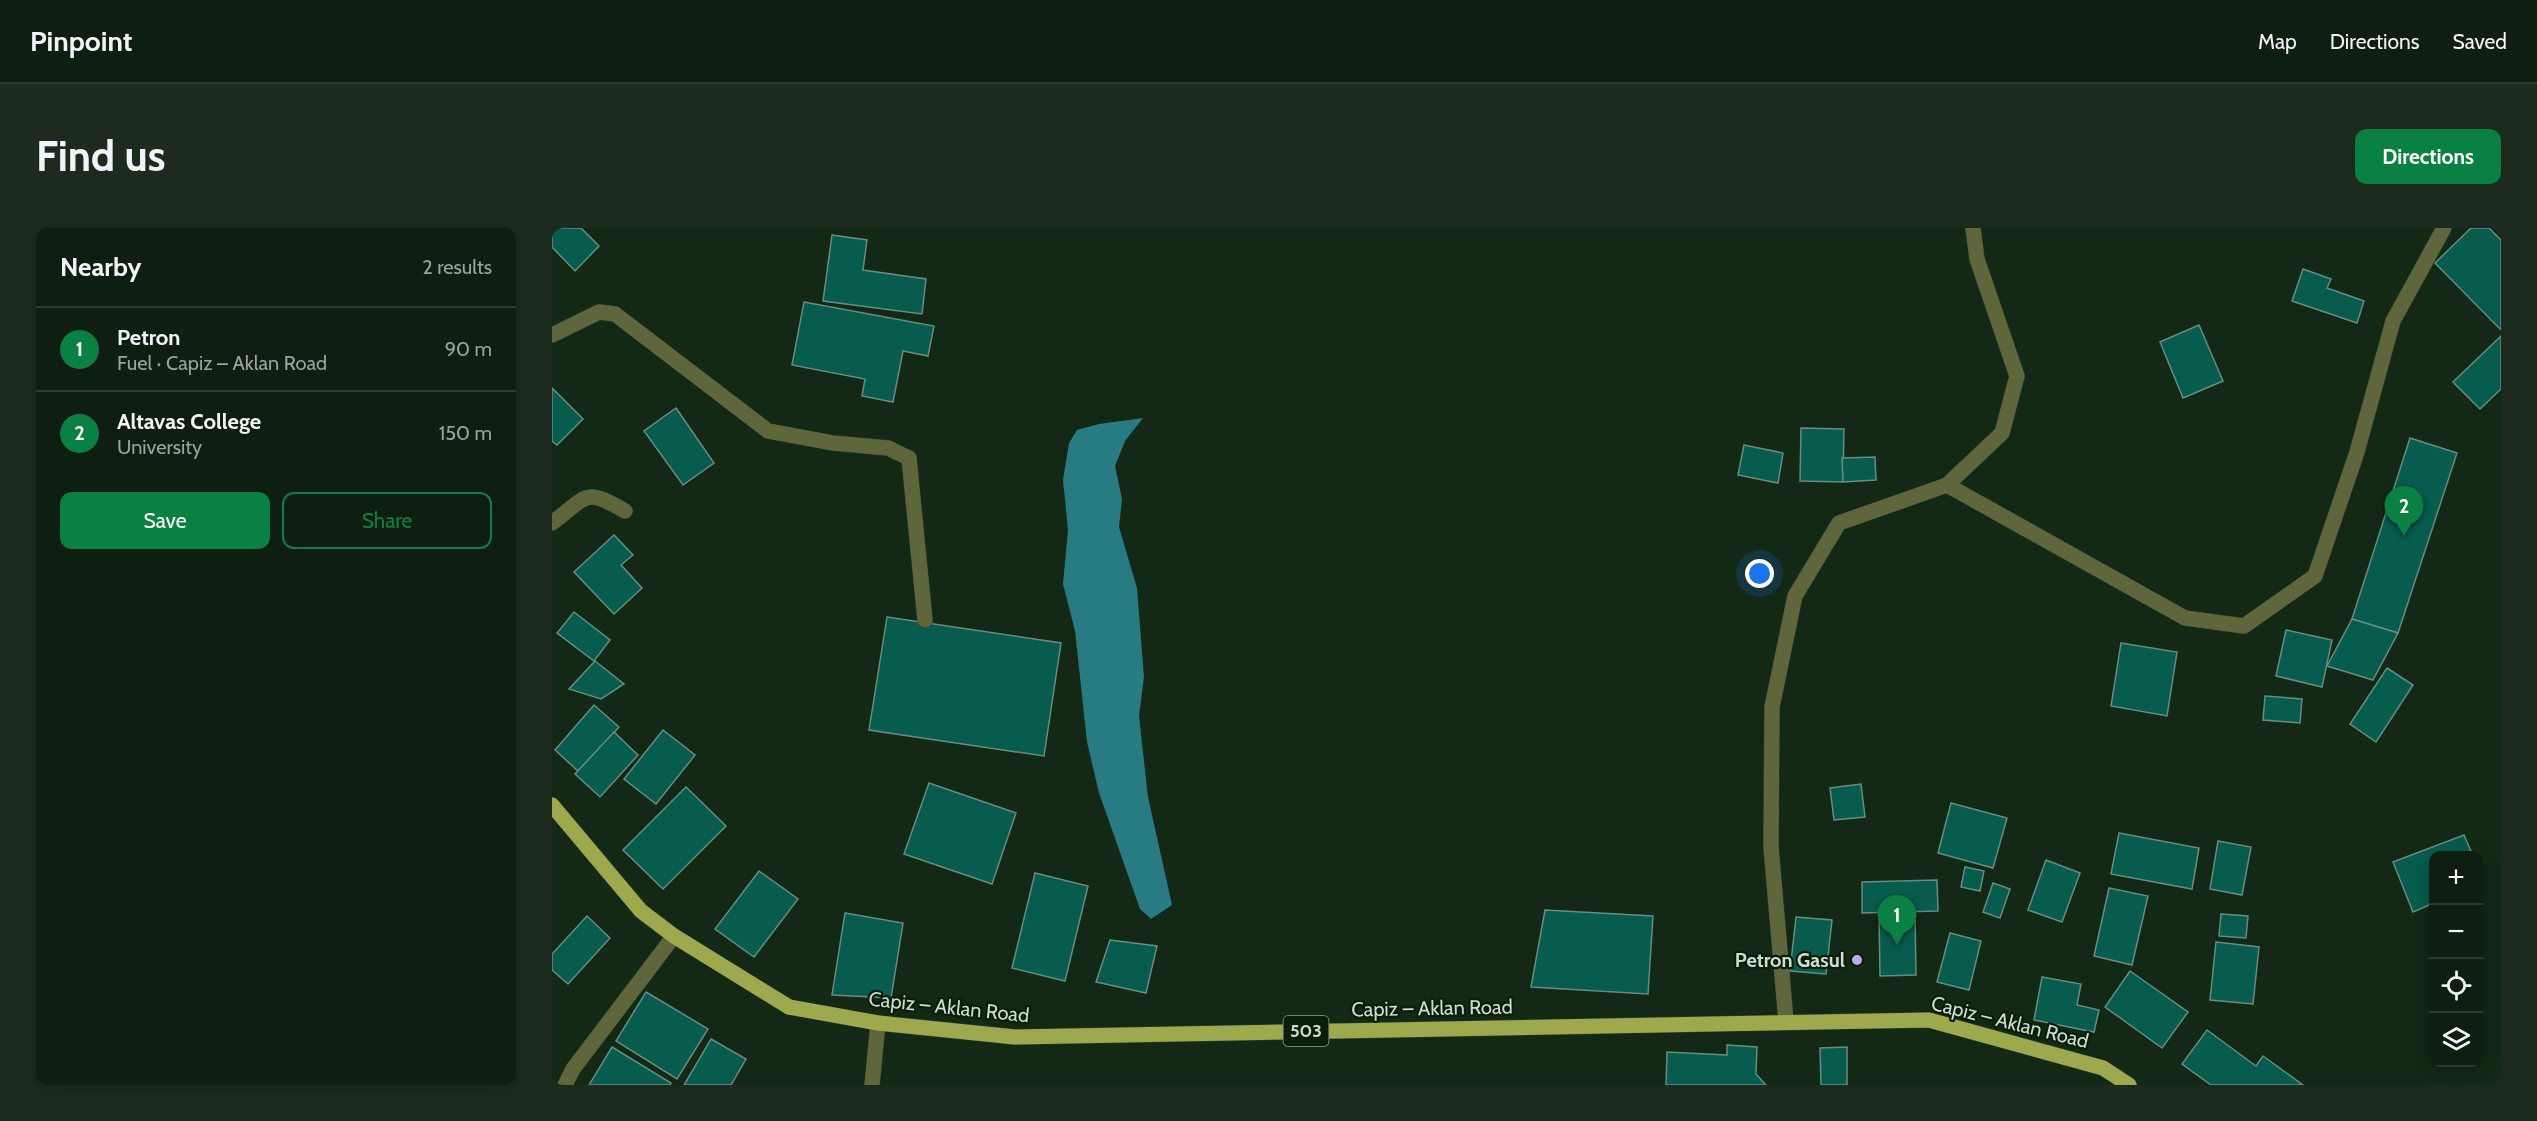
<!DOCTYPE html>
<meta charset="utf-8">
<style>
body{margin:0;font-family:Cabin,sans-serif;background:#1c2b1e;color:#f1f3f6}
.controls{position:absolute;right:18px;bottom:18px;display:grid;overflow:hidden;border-radius:12px;box-shadow:0 3px 15px #0003}
.controls button{width:54px;height:54px;display:grid;place-items:center;padding:0;border:0;border-bottom:2px solid #2e3c30;background:#0e1e10;color:#f1f3f6;font:30px sans-serif}
.you{position:absolute;left:1208px;top:346px;width:21px;height:21px;margin:-15px;border:4px solid #fff;border-radius:50%;background:#1a73e8;box-shadow:0 0 0 9px #1a73e833}
.badge{display:grid;place-items:center;width:39px;height:39px;border-radius:50%;background:#0b8043;color:#fff;font-size:20px;font-weight:700}
.pin{position:absolute;translate:-50% -50px;filter:drop-shadow(0 2px 3px #0008)}
.pin::after{content:'';position:absolute;top:32px;width:21px;height:18px;background:inherit;clip-path:polygon(0 0,100% 0,50% 100%)}
.list{margin:0;padding:0;list-style:none}
h2{display:flex;justify-content:space-between;align-items:center;height:78px;margin:0;padding:0 24px;font-size:26px}
h2 small{font-size:20px;font-weight:400;color:#9ba29f}
.list li{display:grid;grid-template-columns:39px 1fr auto;gap:18px;align-items:center;box-sizing:border-box;height:84px;padding:0 24px;border-top:2px solid #2e3c30}
.list b{display:block;font-size:22px;white-space:nowrap}
.list p{margin:0;font-size:20px;white-space:nowrap;color:#9ba29f}
.list em{font-size:20px;font-style:normal;color:#9ba29f}
.actions{display:flex;gap:12px;padding:18px 24px}
.actions a{flex:1;padding:14px 0;border:2px solid #0b8043;border-radius:12px;text-align:center;font-size:21px;color:#0b8043}
.actions .main{background:#0b8043;color:#fff}
.icon{flex:none;width:33px;height:33px;fill:none;stroke:currentColor;stroke-width:2;stroke-linecap:round;stroke-linejoin:round}
.map{position:relative;flex:none;width:1949px;height:857px;overflow:hidden;border-radius:12px}
header{display:flex;align-items:center;gap:36px;box-sizing:border-box;height:84px;padding:0 30px;background:#0e1e10;border-bottom:2px solid #2e3c30}
header strong{font-size:28px}
nav{display:flex;gap:33px;margin-inline-start:auto;font-size:21px}
.intro{display:flex;align-items:center;justify-content:space-between;box-sizing:border-box;height:144px;padding:0 36px}
h1{margin:0;font-size:42px}
.button{padding:15px 27px;border-radius:12px;background:#0b8043;color:#fff;font-size:21px;font-weight:700}
main{display:flex;gap:36px;padding:0 36px}
aside{flex:1;background:#0e1e10;border-radius:12px;box-shadow:0 3px 15px #0003}
.map>svg:first-child{display:block}
.water{fill:#287a83}
.building{fill:#075c4d;stroke:#678c82;stroke-width:1.5}
.lines{fill:none;stroke-linecap:round;stroke-linejoin:round}
.service-casing{stroke:#314533;stroke-width:16}
.minor-casing{stroke:#314533;stroke-width:16}
.primary-casing{stroke:#314533;stroke-width:16}
.service{stroke:#60663c;stroke-width:15}
.minor{stroke:#60663c;stroke-width:15}
.primary{stroke:#9ea94d;stroke-width:15}
.poi-dot{fill:#bea9f4;stroke:#0a1e0b;stroke-width:2}
.labels{text-anchor:middle;stroke-width:4.5;stroke-linejoin:round;paint-order:stroke}
.shield{fill:#0a1e0b;stroke:#94a394;stroke-width:1.5}
.shield-label{font-size:18px;font-weight:bold;fill:#cfdccf}
.poi-label{font-size:20px;font-weight:bold;fill:#cfdccf;stroke:#0a1e0b;text-anchor:end}
.street-label{font-size:20px;fill:#cfdccf;stroke:#0a1e0b}
</style>
<header>
<strong>Pinpoint</strong>
<nav><a>Map</a><a>Directions</a><a>Saved</a></nav>
</header>
<div class="intro"><h1>Find us</h1><a class="button">Directions</a></div>
<main>
<aside>
<h2>Nearby<small>2 results</small></h2>
<ul class="list">
<li><span class="badge">1</span><div><b>Petron</b><p>Fuel · Capiz – Aklan Road</p></div><em>90 m</em></li>
<li><span class="badge">2</span><div><b>Altavas College</b><p>University</p></div><em>150 m</em></li>
</ul>
<div class="actions"><a class="main">Save</a><a>Share</a></div>
</aside>
<div class="map">
<svg width="1949" height="857" viewBox="0 0 1949 857">
<rect width="100%" height="100%" fill="#132815"/>
<!-- water -->
<path class="water" d="M591 190 573 213 563 238 570 271 567 299 585 360 592 449 587 488 596 569 620 677 599 691 588 681 547 565 535 514 523 403 511 356 516 302 511 252 517 215 525 202 547 196Z"/>
<!-- building -->
<g class="building">
<path d="M0 0H29L47 18 23 43 0 19Z"/>
<path d="M1919 0H1937L1949 12V102L1883 35Z"/>
<path d="M280 7 315 12 311 42 374 51 370 86 271 73Z"/>
<path d="M1751 41 1779 51 1775 60 1812 73 1805 95 1740 73Z"/>
<path d="M252 74 382 98 376 128 351 123 341 174 310 168 313 151 240 137Z"/>
<path d="M1647 97 1671 153 1631 170 1608 114Z"/>
<path d="M1949 108V161L1928 181 1901 154Z"/>
<path d="M0 160 31 191 5 217 0 213Z"/>
<path d="M124 180 162 235 131 257 92 203Z"/>
<path d="M1249 200 1292 201 1291 254 1248 253Z"/>
<path d="M1858 210 1905 225 1846 405 1800 391Z"/>
<path d="M1192 217 1231 225 1226 255 1186 247Z"/>
<path d="M1323 229 1324 252 1291 254 1290 230Z"/>
<path d="M62 307 81 327 69 337 90 360 62 386 22 344Z"/>
<path d="M22 384 58 412 42 433 5 405Z"/>
<path d="M335 389 509 415 492 528 317 502Z"/>
<path d="M1800 391 1846 405 1821 452 1775 438Z"/>
<path d="M1734 402 1780 412 1770 459 1724 448Z"/>
<path d="M1569 415 1625 424 1615 488 1559 478Z"/>
<path d="M43 433 72 456 49 471 17 461Z"/>
<path d="M1835 440 1861 457 1824 514 1798 496Z"/>
<path d="M1713 468 1750 471 1748 495 1711 492Z"/>
<path d="M42 477 67 499 27 544 3 522Z"/>
<path d="M111 502 143 527 104 576 72 551Z"/>
<path d="M62 504 86 527 48 569 23 546Z"/>
<path d="M377 555 464 585 440 656 352 626Z"/>
<path d="M1309 556 1313 589 1282 592 1278 560Z"/>
<path d="M134 559 174 598 111 661 71 622Z"/>
<path d="M1399 575 1455 590 1441 640 1386 625Z"/>
<path d="M1567 605 1647 620 1640 661 1559 646Z"/>
<path d="M1912 607 1921 628H1882V675L1861 684 1841 634Z"/>
<path d="M1666 613 1699 619 1690 667 1658 661Z"/>
<path d="M1494 632 1528 645 1510 694 1476 682Z"/>
<path d="M1413 639 1432 643 1428 663 1409 659Z"/>
<path d="M207 643 246 671 202 729 163 701Z"/>
<path d="M483 645 536 658 513 753 460 740Z"/>
<path d="M1385 652 1386 683 1310 685V654Z"/>
<path d="M1441 655 1458 661 1448 690 1431 684Z"/>
<path d="M1557 660 1596 668 1580 737 1542 728Z"/>
<path d="M993 682 1101 688 1096 766 979 759Z"/>
<path d="M293 685 351 695 339 770 280 767Z"/>
<path d="M1363 685 1364 747 1328 748 1327 686Z"/>
<path d="M1669 686 1696 688 1694 710 1667 708Z"/>
<path d="M35 688 58 710 16 756 0 742V726Z"/>
<path d="M1244 689 1280 692 1274 746 1238 743Z"/>
<path d="M1398 705 1429 713 1417 762 1385 754Z"/>
<path d="M558 712 605 718 594 765 544 754Z"/>
<path d="M1664 714 1707 719 1701 776 1658 772Z"/>
<path d="M1578 743 1636 784 1610 820 1553 779Z"/>
<path d="M1490 749 1529 756 1525 777 1547 782 1542 804 1482 792Z"/>
<path d="M94 764 156 801 125 851 64 813Z"/>
<path d="M1655 802 1704 838 1711 828 1751 857H1659L1630 836Z"/>
<path d="M159 811 194 831 179 857H132Z"/>
<path d="M1175 817 1205 819 1204 846 1214 857H1114L1115 824 1175 827Z"/>
<path d="M60 819 119 855 118 857H37Z"/>
<path d="M1295 819V857H1269L1268 820Z"/>
</g>
<g class="lines">
<defs>
<path id="service" d="M1395 257 1450 205 1465 148 1425 31 1421 0"/>
<g id="minor">
<path d="M0 107 47 84 63 86 216 203 281 215 336 220 357 230 373 392"/>
<path d="M0 295C36 268 32 259 73 283"/>
<path d="M1234 793 1219 619 1220 479 1243 368 1287 295 1395 257 1633 390 1692 398 1763 348 1805 224 1841 93 1892 0"/>
<path d="M13 857 21 841 122 708"/>
<path d="M320 857 326 795"/>
</g>
<path id="primary" d="M0 577 89 683 122 708 237 779 326 795 463 809 1377 792 1551 840 1577 857"/>
</defs>
<!-- service casing -->
<use href="#service" class="service-casing"/>
<!-- minor casing -->
<use href="#minor" class="minor-casing"/>
<!-- primary casing -->
<use href="#primary" class="primary-casing"/>
<!-- service -->
<use href="#service" class="service"/>
<!-- minor -->
<use href="#minor" class="minor"/>
<!-- primary -->
<use href="#primary" class="primary"/>
</g>
<!-- markers -->
<circle class="poi-dot" cx="1305" cy="732" r="6"/>
<g class="labels">
<!-- shield labels -->
<rect class="shield" x="731.5" y="788" width="45" height="30" rx="4.5"/>
<g class="shield-label">
<text x="754" y="809">503</text>
</g>
<!-- poi labels -->
<g class="poi-label">
<text x="1293" y="739">Petron Gasul</text>
</g>
<!-- street labels -->
<g class="street-label">
<text transform="translate(397 779) rotate(6)" y="7">Capiz – Aklan Road</text>
<text transform="translate(880 780) rotate(-1)" y="7">Capiz – Aklan Road</text>
<text transform="translate(1458 794) rotate(14)" y="7">Capiz – Aklan Road</text>
</g>
</g>
</svg>
<div class="controls">
<button>+</button>
<button>−</button>
<button><svg class="icon" aria-label="locate" viewBox="0 0 24 24"><circle cx="12" cy="12" r="6"/><path d="M12 2v4M12 18v4M2 12h4M18 12h4"/></svg></button>
<button><svg class="icon" aria-label="layers" viewBox="0 0 24 24"><path d="M12 4l9 5-9 5-9-5zM3 14l9 5 9-5"/></svg></button>
</div>
<div class="you"></div>
<div class="pin badge" style="left:1345px;top:717px">1</div>
<div class="pin badge" style="left:1852px;top:308px">2</div>
</div>
</main>
